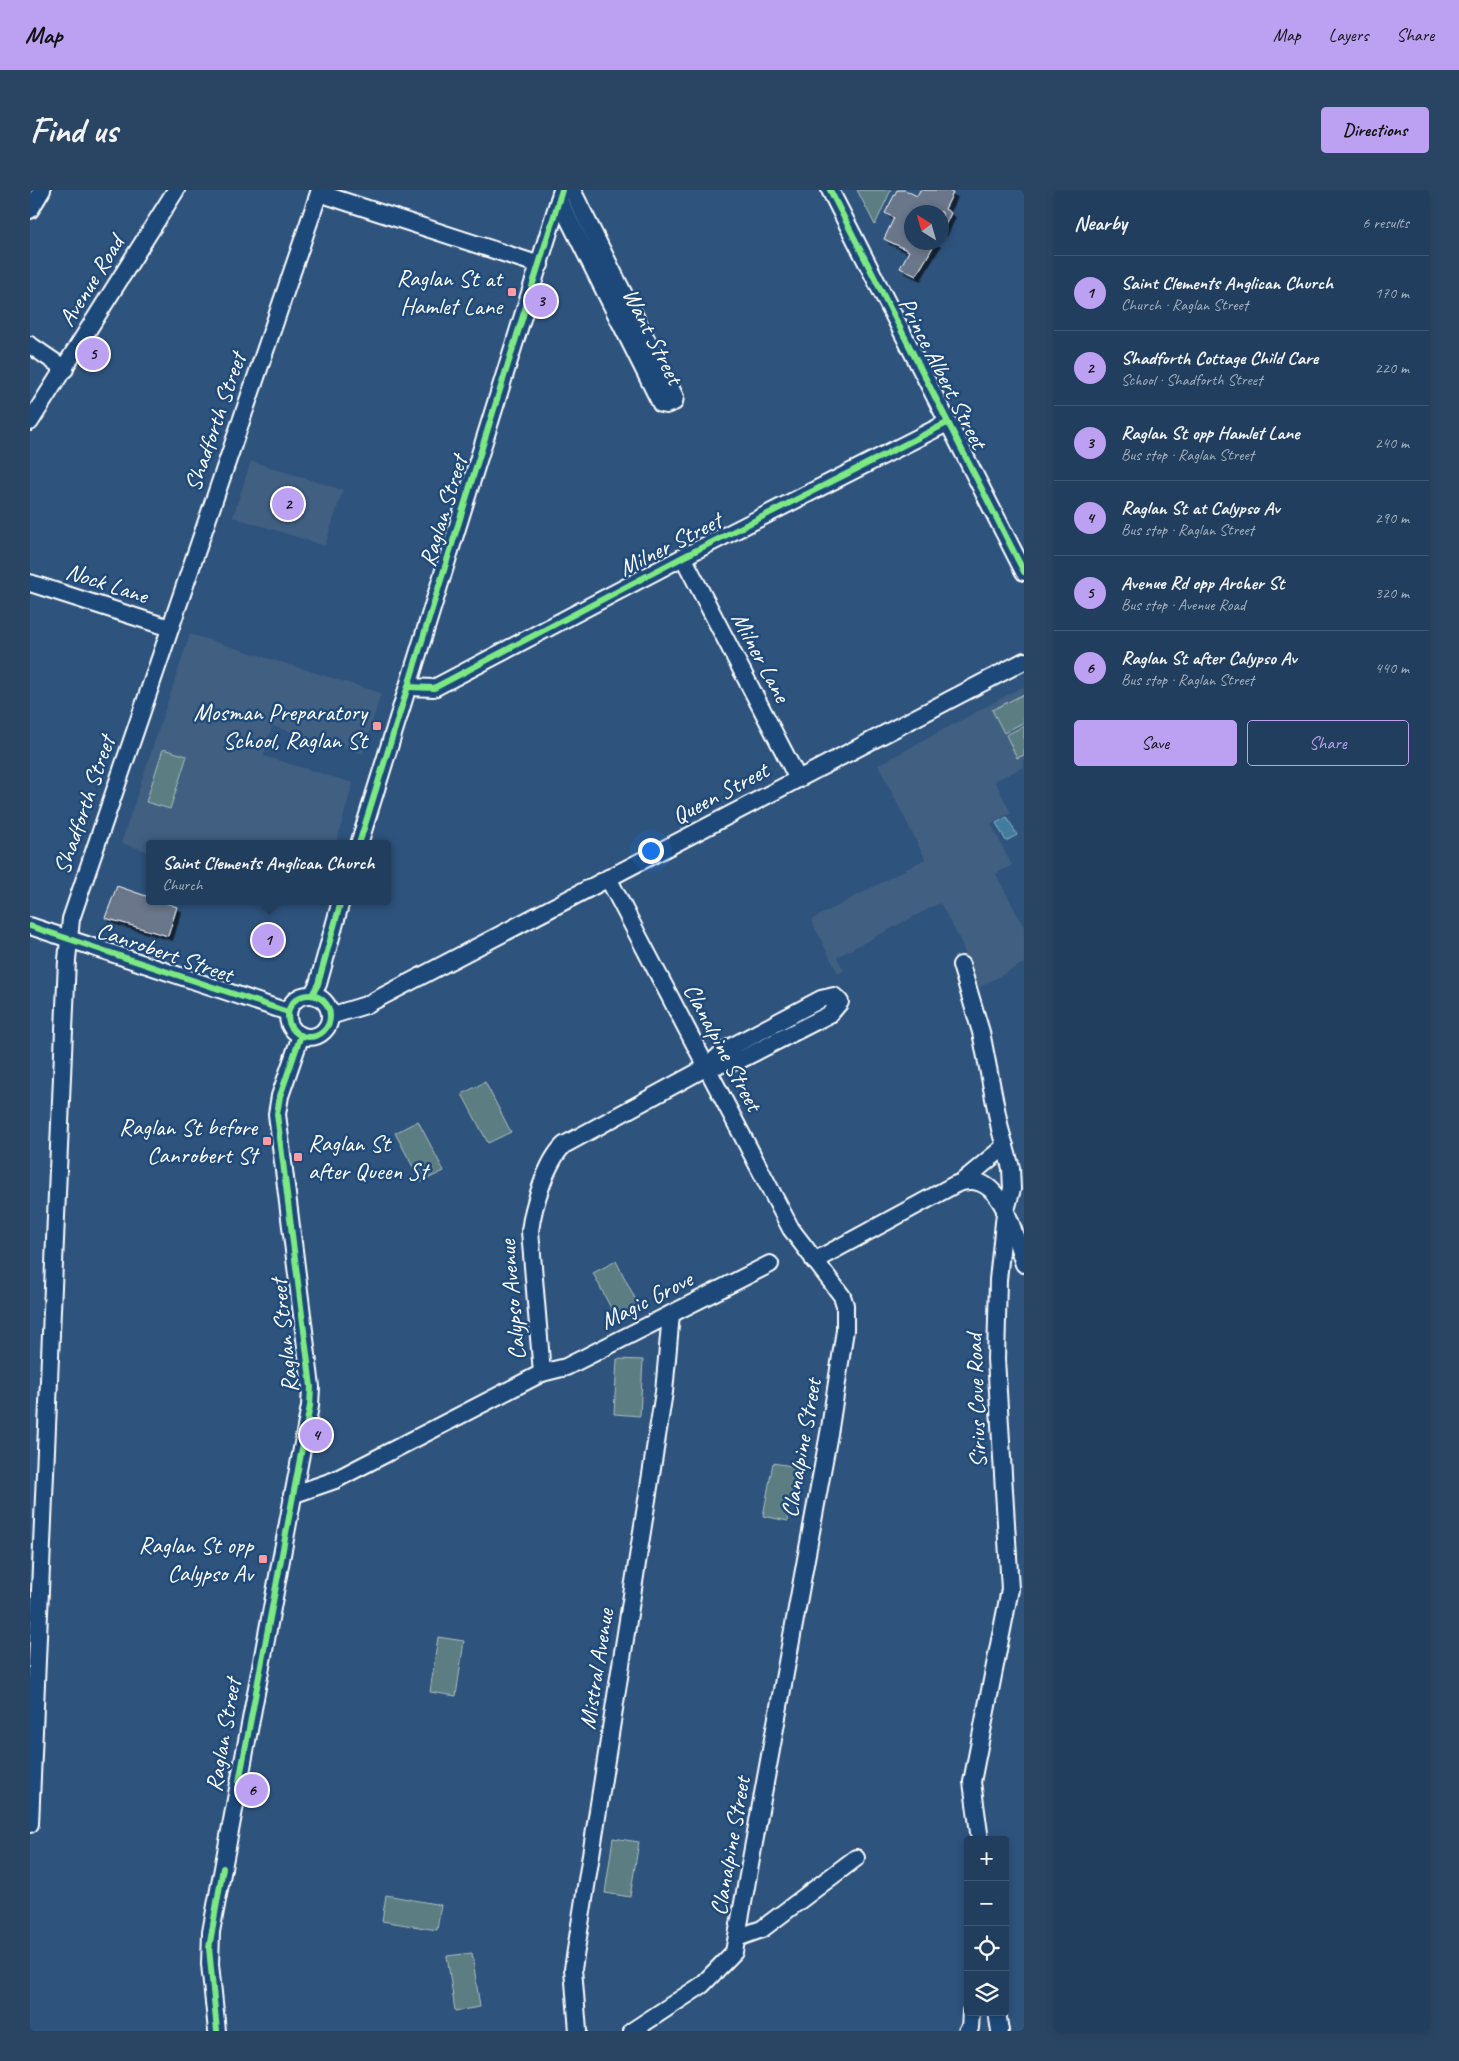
<!DOCTYPE html>
<meta charset="utf-8">
<style>
body{margin:0;font-family:Caveat,sans-serif;background:#2a4564;color:#f1f3f6}
.controls{position:absolute;right:15px;bottom:15px;display:grid;overflow:hidden;border-radius:5px;box-shadow:0 2px 8px #0003}
.controls button{width:45px;height:45px;display:grid;place-items:center;padding:0;border:0;border-bottom:1px solid #3f5773;background:#223e5e;color:#f1f3f6;font:25px sans-serif}
.compass{position:absolute;left:874px;top:15px;width:45px;height:45px;border-radius:50%;background:#223e5e;box-shadow:0 2px 8px #0003;rotate:323deg}
.you{position:absolute;left:620px;top:660px;width:18px;height:18px;margin:-12px;border:4px solid #fff;border-radius:50%;background:#1a73e8;box-shadow:0 0 0 8px #1a73e833}
.badge{display:grid;place-items:center;width:32px;height:32px;border-radius:50%;background:#bca0f2;color:#111;font-size:16px;font-weight:700}
.pin{position:absolute;translate:-50% -50%;border:2px solid #fff;box-shadow:0 1px 5px #0006}
.popup{position:absolute;left:116px;top:650px;width:245px;height:65px;box-sizing:border-box;display:grid;place-content:center;border-radius:5px;background:#223e5e;filter:drop-shadow(0 1px 4px #0005);font-size:16px;white-space:nowrap;color:#a2aebc}
.popup b{font-size:19px;color:#f1f3f6}
.popup::after{content:'';position:absolute;left:50%;top:100%;margin-left:-10px;border:10px solid transparent;border-top-color:#223e5e}
.list{margin:0;padding:0;list-style:none}
h2{display:flex;justify-content:space-between;align-items:center;height:65px;margin:0;padding:0 20px;font-size:21px}
h2 small{font-size:16px;font-weight:400;color:#a2aebc}
.list li{display:grid;grid-template-columns:32px 1fr auto;gap:15px;align-items:center;box-sizing:border-box;height:75px;padding:0 20px;border-top:1px solid #3f5773}
.list b{display:block;font-size:19px;white-space:nowrap}
.list p{margin:0;font-size:16px;white-space:nowrap;color:#a2aebc}
.list em{font-size:16px;font-style:normal;color:#a2aebc}
.actions{display:flex;gap:10px;padding:15px 20px}
.actions a{flex:1;padding:11px 0;border:1px solid #bca0f2;border-radius:5px;text-align:center;font-size:18px;color:#bca0f2}
.actions .main{background:#bca0f2;color:#111}
.icon{flex:none;width:28px;height:28px;fill:none;stroke:currentColor;stroke-width:2;stroke-linecap:round;stroke-linejoin:round}
.map{position:relative;flex:none;width:994px;height:1841px;overflow:hidden;border-radius:5px}
header{display:flex;align-items:center;gap:30px;box-sizing:border-box;height:70px;padding:0 25px;background:#bca0f2;color:#111}
header strong{font-size:24px}
nav{display:flex;gap:28px;margin-inline-start:auto;font-size:18px}
.intro{display:flex;align-items:center;justify-content:space-between;box-sizing:border-box;height:120px;padding:0 30px}
h1{margin:0;font-size:35px}
.button{padding:12px 22px;border-radius:5px;background:#bca0f2;color:#111;font-size:18px;font-weight:700}
main{display:flex;gap:30px;padding:0 30px}
aside{flex:1;background:#223e5e;border-radius:5px;box-shadow:0 2px 8px #0003}
.map>svg:first-child{display:block}
.built{fill:#405e81}
.green{fill:#5c7e82;stroke:#aebec0}
.water{fill:#437b9e;stroke:#8eb0c5}
.building{fill:#6a7689;stroke:#fff;filter:url(#shadow)}
.lines{fill:none;stroke-linecap:round;stroke-linejoin:round}
.minor-casing{stroke:#fff;stroke-width:20}
.minor{stroke:#1f4a7a;stroke-width:16}
.cycleway-casing{stroke:#1f4a7a;stroke-width:9}
.cycleway{stroke:#7ce984;stroke-width:6}
.poi-dot{fill:#ff9aa2;stroke:#1f4a7a;stroke-width:2}
.labels{text-anchor:middle;stroke-width:5;stroke-linejoin:round;paint-order:stroke}
.poi-label{font-size:24px;fill:#fff;stroke:#1f4a7a;text-anchor:end}
.street-label{font-size:24px;fill:#fff;stroke:#1f4a7a}
</style>
<header>
<strong>Map</strong>
<nav><a>Map</a><a>Layers</a><a>Share</a></nav>
</header>
<div class="intro"><h1>Find us</h1><a class="button">Directions</a></div>
<main>
<div class="map">
<svg width="994" height="1841" viewBox="0 0 994 1841">
<defs>
<filter id="shadow"><feDropShadow dx="4.5" dy="4.5" stdDeviation="0" flood-color="#0009"/></filter>
</defs>
<rect width="100%" height="100%" fill="#2e537d"/>
<filter id="ink" filterUnits="userSpaceOnUse"><feTurbulence type="fractalNoise" baseFrequency=".02" numOctaves="2"/><feDisplacementMap in="SourceGraphic" scale="10" xChannelSelector="R" yChannelSelector="G"/><feConvolveMatrix kernelMatrix="1 2 1 2 8 2 1 2 1" color-interpolation-filters="sRGB"/></filter>
<g filter="url(#ink)">
<!-- built -->
<g class="built">
<path d="M221 271 313 300 295 356 203 327Z"/>
<path d="M160 444 351 503 333 564 242 536 234 566 323 593 306 654H200L192 651 191 654H119V662L91 653Z"/>
<path d="M994 496V577L965 591 981 623 961 634 982 675 966 684 994 737V773L944 800 932 754 910 713 807 767 814 781 808 784 781 730 895 669 848 575Z"/>
</g>
<!-- green -->
<g class="green">
<path d="M827 0H861L845 35Z"/>
<path d="M994 504V532L974 543 962 520Z"/>
<path d="M994 536V565L987 568 976 545Z"/>
<path d="M133 559 157 566 140 619 116 612Z"/>
<path d="M455 892 481 942 458 953 432 904Z"/>
<path d="M388 931 414 981 391 992 365 943Z"/>
<path d="M586 1071 611 1120 588 1132 563 1083Z"/>
<path d="M587 1169 613 1170 610 1226 584 1224Z"/>
<path d="M743 1273 768 1277 758 1331 733 1326Z"/>
<path d="M408 1447 434 1451 426 1506 400 1502Z"/>
<path d="M583 1648 609 1652 600 1707 575 1703Z"/>
<path d="M356 1705 411 1715 407 1740 352 1731Z"/>
<path d="M442 1763 450 1817 425 1821 417 1766Z"/>
</g>
<!-- water -->
<path class="water" d="M977 627 987 645 976 651 966 633Z"/>
<!-- building -->
<g class="building">
<path d="M867 0H875L887 6 890 0H917L923 3 915 19 921 23 912 42V22H882V52H906L886 86 870 78 879 61 854 49 864 28 855 23Z"/>
<path d="M87 696 119 707V711H131L147 717 138 746 75 728Z"/>
</g>
<g class="lines">
<defs>
<g id="minor">
<path d="M800 0 994 382"/>
<path d="M289 3 510 75"/>
<path d="M529 10 631 214 636 215 644 212 645 207 542 0"/>
<path d="M0 20 12 0"/>
<path d="M0 155 35 179"/>
<path d="M0 232 146 0"/>
<path d="M653 367 768 589"/>
<path d="M0 393 140 438"/>
<path d="M378 497 404 498 653 367 917 233"/>
<path d="M329 654 532 0"/>
<path d="M578 688 761 1039 812 1106 815 1115V1140L800 1238 704 1762 672 1795 602 1841"/>
<path d="M0 736 258 822"/>
<path d="M931 775 951 842 970 939 981 978 982 999 975 1023 968 1090 966 1169 980 1399 942 1592 950 1650"/>
<path d="M282 805 288 794 311 711"/>
<circle cx="279" cy="826" r="21"/>
<path d="M300 826 336 815 355 805 994 471"/>
<path d="M933 991 975 956"/>
<path d="M784 1071 924 995C971 974 983 1043 994 1074"/>
<path d="M512 1183 536 1177 740 1074"/>
<path d="M262 1305 305 1290 512 1183 500 1041C503 1017 516 972 534 955L677 877 695 860 791 809 804 806 810 812 800 824 708 871 677 877"/>
<path d="M0 1634 37 770 41 729 290 0"/>
<path d="M707 1748 732 1739 826 1668"/>
<path d="M967 1822 970 1841"/>
<path d="M187 1841 180 1774 181 1742 280 1216 281 1197 247 924 250 906 271 845"/>
<path d="M548 1841 543 1779 634 1202 641 1124"/>
<path d="M937 1841 940 1838 941 1822"/>
</g>
</defs>
<!-- minor casing -->
<use href="#minor" class="minor-casing"/>
<!-- minor -->
<use href="#minor" class="minor"/>
<defs>
<g id="cycleway">
<path d="M800 0 994 382"/>
<path d="M378 497 404 498 653 367 917 233"/>
<path d="M329 654 532 0"/>
<path d="M0 736 258 822"/>
<path d="M282 805 288 794 311 711"/>
<circle cx="279" cy="826" r="21"/>
<path d="M209 1592 280 1216 281 1197 247 924 250 906 271 845"/>
<path d="M187 1841 179 1758 193 1678"/>
</g>
</defs>
<!-- cycleway casing -->
<use href="#cycleway" class="cycleway-casing"/>
<!-- cycleway -->
<use href="#cycleway" class="cycleway"/>
</g>
</g>
<!-- markers -->
<g class="poi-dot">
<rect x="477" y="97" width="10" height="10" rx="2.5"/>
<rect x="342" y="531" width="10" height="10" rx="2.5"/>
<rect x="232" y="946" width="10" height="10" rx="2.5"/>
<rect x="263" y="962" width="10" height="10" rx="2.5"/>
<rect x="228" y="1364" width="10" height="10" rx="2.5"/>
</g>
<g class="labels">
<!-- poi labels -->
<g class="poi-label">
<text x="472" y="96">Raglan St at<tspan x="472" dy="28">Hamlet Lane</tspan></text>
<text x="337" y="530">Mosman Preparatory<tspan x="337" dy="28">School, Raglan St</tspan></text>
<text x="227" y="945">Raglan St before<tspan x="227" dy="28">Canrobert St</tspan></text>
<text x="278" y="961" text-anchor="start">Raglan St<tspan x="278" dy="28">after Queen St</tspan></text>
<text x="223" y="1363">Raglan St opp<tspan x="223" dy="28">Calypso Av</tspan></text>
</g>
<!-- street labels -->
<g class="street-label">
<text transform="translate(61 91) rotate(-58)" y="8">Avenue Road</text>
<text transform="translate(623 146) rotate(63)" y="8">Want Street</text>
<text transform="translate(913 183) rotate(63)" y="8">Prince Albert Street</text>
<text transform="translate(185 232) rotate(-71)" y="8">Shadforth Street</text>
<text transform="translate(413 321) rotate(-73)" y="8">Raglan Street</text>
<text transform="translate(640 354) rotate(-27)" y="8">Milner Street</text>
<text transform="translate(77 393) rotate(18)" y="8">Nock Lane</text>
<text transform="translate(731 467) rotate(62)" y="8">Milner Lane</text>
<text transform="translate(690 603) rotate(-28)" y="8">Queen Street</text>
<text transform="translate(54 615) rotate(-71)" y="8">Shadforth Street</text>
<text transform="translate(135 762) rotate(19)" y="8">Canrobert Street</text>
<text transform="translate(693 857) rotate(62)" y="8">Clanalpine Street</text>
<text transform="translate(482 1110) rotate(-95)" y="8">Calypso Avenue</text>
<text transform="translate(616 1110) rotate(-27)" y="8">Magic Grove</text>
<text transform="translate(254 1146) rotate(-96)" y="8">Raglan Street</text>
<text transform="translate(946 1211) rotate(-92)" y="8">Sirius Cove Road</text>
<text transform="translate(771 1258) rotate(-80)" y="8">Clanalpine Street</text>
<text transform="translate(566 1479) rotate(-81)" y="8">Mistral Avenue</text>
<text transform="translate(193 1545) rotate(-80)" y="8">Raglan Street</text>
<text transform="translate(700 1656) rotate(-80)" y="8">Clanalpine Street</text>
</g>
</g>
</svg>
<div class="controls">
<button>+</button>
<button>−</button>
<button><svg class="icon" aria-label="locate" viewBox="0 0 24 24"><circle cx="12" cy="12" r="6"/><path d="M12 2v4M12 18v4M2 12h4M18 12h4"/></svg></button>
<button><svg class="icon" aria-label="layers" viewBox="0 0 24 24"><path d="M12 4l9 5-9 5-9-5zM3 14l9 5 9-5"/></svg></button>
</div>
<svg class="compass" viewBox="-18 -18 36 36"><path d="M0-13l5 13h-10z" fill="#e53935"/><path d="M0 13l5-13h-10z" fill="#a2aebc"/></svg>
<div class="you"></div>
<div class="pin badge" style="left:238px;top:750px">1</div>
<div class="popup"><b>Saint Clements Anglican Church</b>Church</div>
<div class="pin badge" style="left:258px;top:314px">2</div>
<div class="pin badge" style="left:511px;top:111px">3</div>
<div class="pin badge" style="left:286px;top:1245px">4</div>
<div class="pin badge" style="left:63px;top:164px">5</div>
<div class="pin badge" style="left:222px;top:1600px">6</div>
</div>
<aside>
<h2>Nearby<small>6 results</small></h2>
<ul class="list">
<li><span class="badge">1</span><div><b>Saint Clements Anglican Church</b><p>Church · Raglan Street</p></div><em>170 m</em></li>
<li><span class="badge">2</span><div><b>Shadforth Cottage Child Care</b><p>School · Shadforth Street</p></div><em>220 m</em></li>
<li><span class="badge">3</span><div><b>Raglan St opp Hamlet Lane</b><p>Bus stop · Raglan Street</p></div><em>240 m</em></li>
<li><span class="badge">4</span><div><b>Raglan St at Calypso Av</b><p>Bus stop · Raglan Street</p></div><em>290 m</em></li>
<li><span class="badge">5</span><div><b>Avenue Rd opp Archer St</b><p>Bus stop · Avenue Road</p></div><em>320 m</em></li>
<li><span class="badge">6</span><div><b>Raglan St after Calypso Av</b><p>Bus stop · Raglan Street</p></div><em>440 m</em></li>
</ul>
<div class="actions"><a class="main">Save</a><a>Share</a></div>
</aside>
</main>
